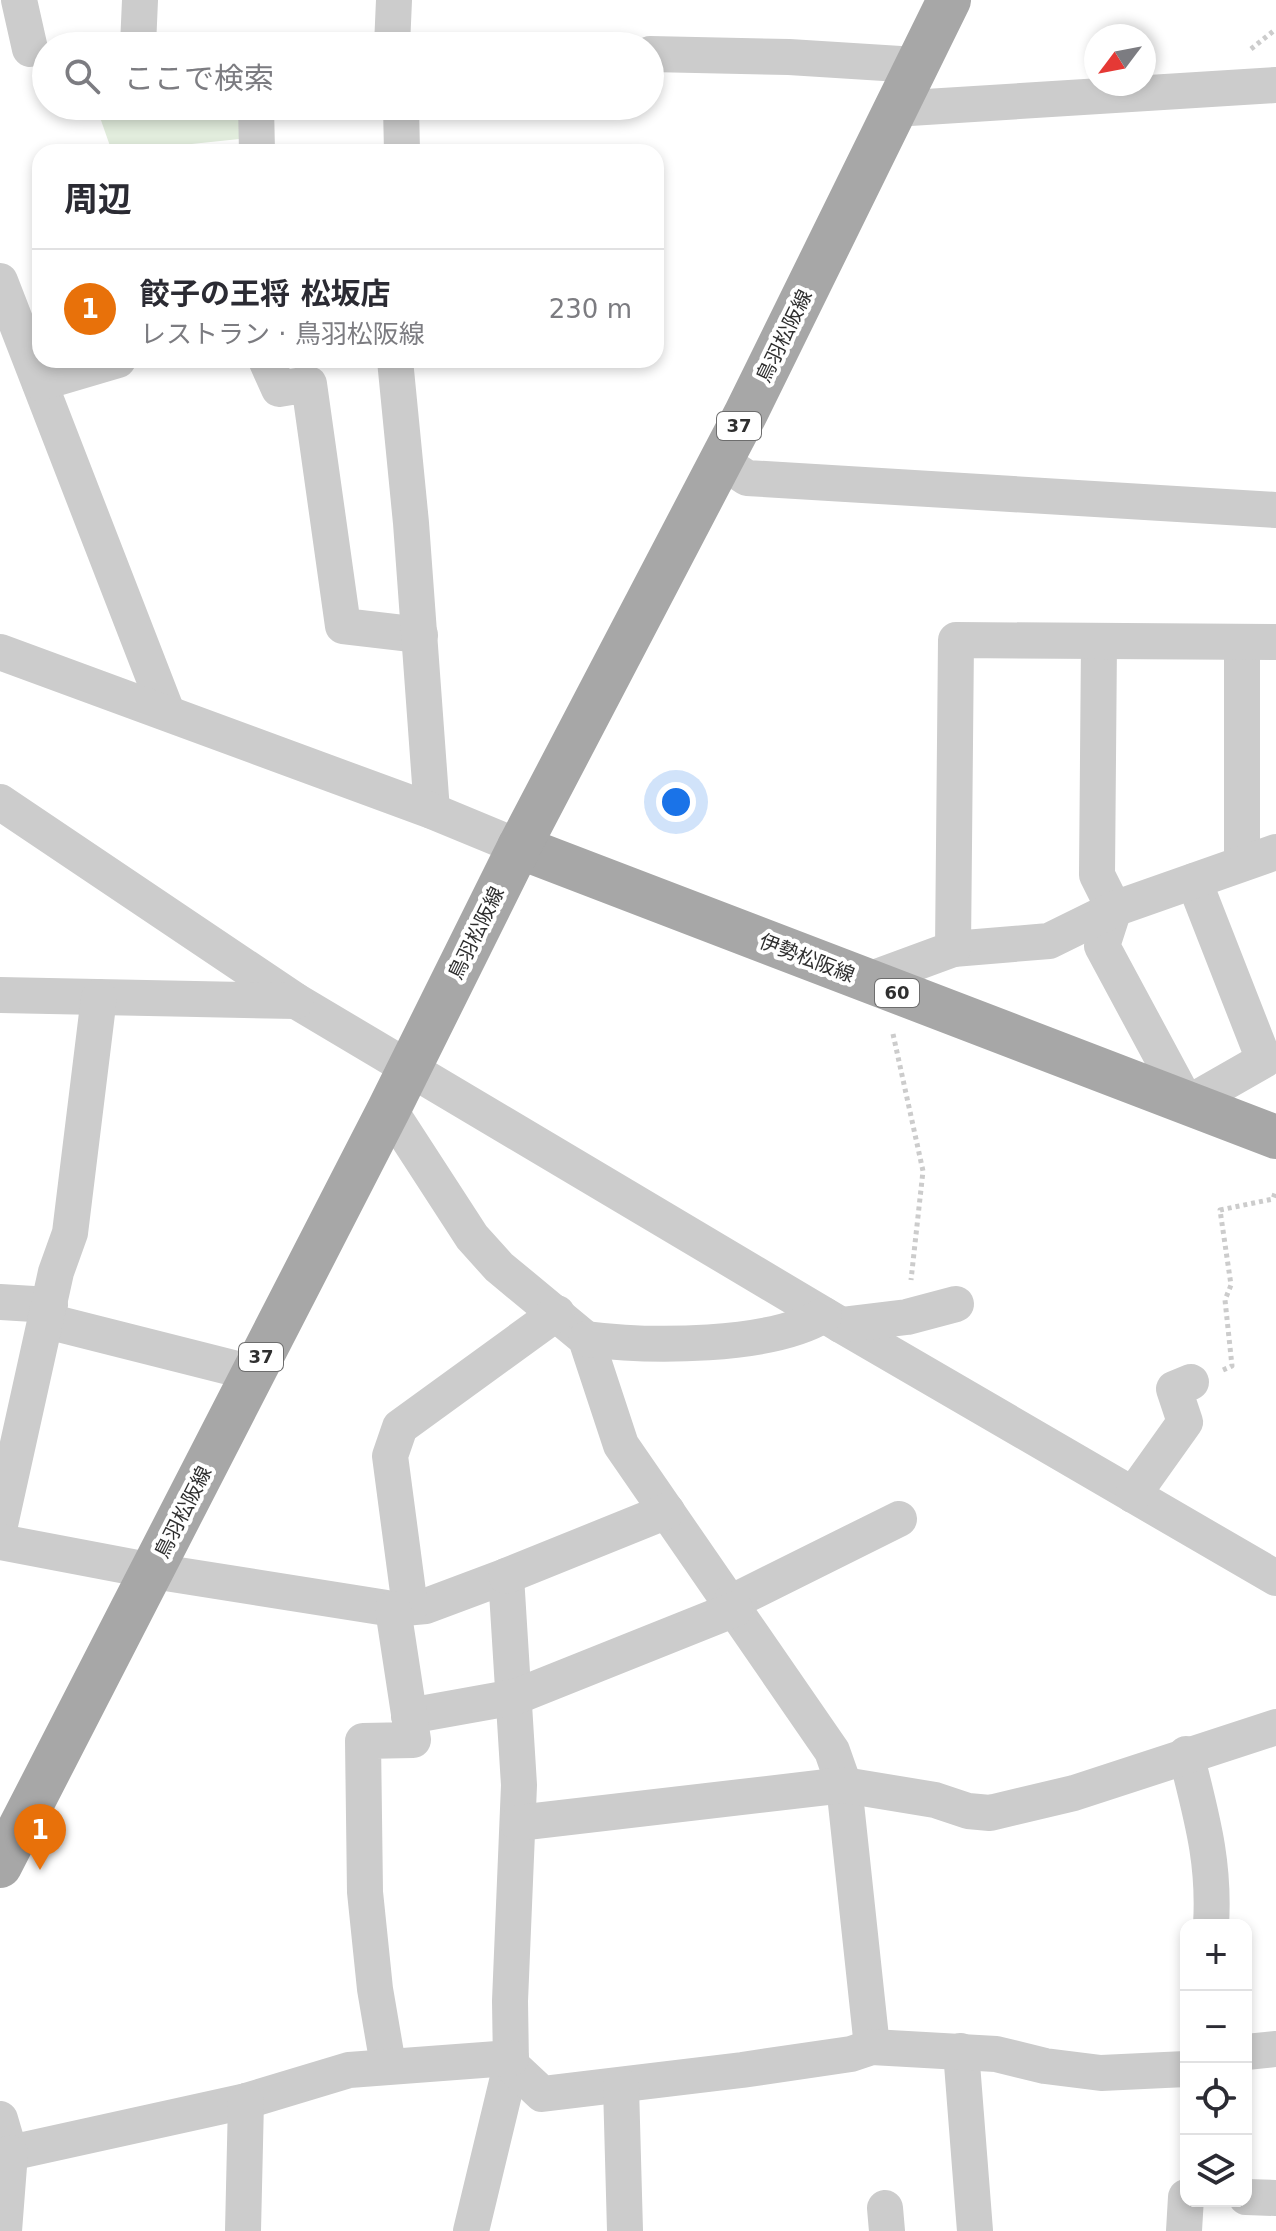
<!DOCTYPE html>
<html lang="ja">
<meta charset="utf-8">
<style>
body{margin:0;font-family:"DejaVu Sans","Noto Sans JP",sans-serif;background:#f7f7f7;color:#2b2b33}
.controls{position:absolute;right:24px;bottom:24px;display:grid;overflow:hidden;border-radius:16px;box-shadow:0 4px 12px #0003}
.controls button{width:72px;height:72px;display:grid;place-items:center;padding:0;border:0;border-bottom:2px solid #e1e1e2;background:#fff;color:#2b2b33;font:40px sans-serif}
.compass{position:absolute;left:1084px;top:24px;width:72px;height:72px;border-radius:50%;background:#fff;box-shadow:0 4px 12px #0003;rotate:238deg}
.you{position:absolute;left:676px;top:802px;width:28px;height:28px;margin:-20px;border:6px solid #fff;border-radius:50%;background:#1a73e8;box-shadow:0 0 0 12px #1a73e833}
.badge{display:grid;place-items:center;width:52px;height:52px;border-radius:50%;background:#ea580c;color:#fff;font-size:26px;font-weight:700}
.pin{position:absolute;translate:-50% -66px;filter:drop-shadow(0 2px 4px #0008)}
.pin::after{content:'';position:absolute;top:42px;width:28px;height:24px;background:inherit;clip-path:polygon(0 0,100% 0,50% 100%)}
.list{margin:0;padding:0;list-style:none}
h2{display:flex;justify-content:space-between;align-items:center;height:104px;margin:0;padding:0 32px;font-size:34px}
h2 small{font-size:26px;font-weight:400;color:#7c7c81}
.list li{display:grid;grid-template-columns:52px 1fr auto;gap:24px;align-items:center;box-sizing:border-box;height:120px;padding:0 32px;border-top:2px solid #e1e1e2}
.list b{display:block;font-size:30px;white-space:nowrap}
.list p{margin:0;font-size:26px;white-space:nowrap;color:#7c7c81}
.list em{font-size:26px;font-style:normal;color:#7c7c81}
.icon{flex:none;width:44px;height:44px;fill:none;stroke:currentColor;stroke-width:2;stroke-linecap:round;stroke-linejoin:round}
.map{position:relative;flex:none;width:1276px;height:2231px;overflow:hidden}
.search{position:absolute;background:#fff;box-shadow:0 4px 12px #0003;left:32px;top:32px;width:632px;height:88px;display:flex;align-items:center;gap:20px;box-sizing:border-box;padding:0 28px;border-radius:44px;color:#7c7c81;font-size:30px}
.panel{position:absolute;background:#fff;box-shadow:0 4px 12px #0003;left:32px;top:144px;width:632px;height:224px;border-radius:24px}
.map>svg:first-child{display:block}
.green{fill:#e2eddd}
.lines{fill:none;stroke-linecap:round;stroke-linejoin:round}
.path{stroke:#ccc;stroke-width:5;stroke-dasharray:4 4;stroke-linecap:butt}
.minor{stroke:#ccc;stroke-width:36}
.major{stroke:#a7a7a7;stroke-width:44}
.labels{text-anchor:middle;stroke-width:8;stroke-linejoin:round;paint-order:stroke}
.shield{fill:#fff;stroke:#6d6d6d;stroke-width:2}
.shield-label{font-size:18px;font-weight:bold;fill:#2f2f2f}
.street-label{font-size:20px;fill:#2f2f2f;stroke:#fff}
</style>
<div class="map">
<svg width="1276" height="2231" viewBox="0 0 1276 2231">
<rect width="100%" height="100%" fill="#fff"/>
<!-- green -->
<path class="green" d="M96 106H250L249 138 182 145 110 146Z"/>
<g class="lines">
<!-- path -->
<g class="path">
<path d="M1251 49 1276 29"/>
<path d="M893 1034 923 1171 911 1280"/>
<path d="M1223 1370 1232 1366 1225 1300 1231 1285 1220 1210 1273 1199 1276 1190"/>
</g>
<!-- minor -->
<g class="minor">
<path d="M19 0 30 49"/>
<path d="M138 46 140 0"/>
<path d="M392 46 394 0"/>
<path d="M650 54 789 57 916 65"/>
<path d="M256 106 257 152"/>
<path d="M401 106 402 152"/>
<path d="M894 109 1276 85"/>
<path d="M0 281 167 712"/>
<path d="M266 360 279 389 309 384 343 626 420 635"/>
<path d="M395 360 411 523 432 811"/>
<path d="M40 383 118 360"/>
<path d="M721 461 747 478 1276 510"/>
<path d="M1099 641 1097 875 1114 909 1102 946 1187 1104 1264 1060 1194 881"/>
<path d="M1242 642V863"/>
<path d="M0 652 432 811 519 847"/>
<path d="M0 802 296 1001 841 1325 1276 1578"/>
<path d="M953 949 1049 941 1114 909 1276 852"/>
<path d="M866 981 953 949 956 640 1276 642"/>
<path d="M0 995 296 1001"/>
<path d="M389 1109 472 1237 499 1267 586 1339 621 1445 832 1751 844 1785 872 2047"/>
<path d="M0 1302 50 1305"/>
<path d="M47 1321 253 1373"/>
<path d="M841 1325 907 1317 956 1304"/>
<path d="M586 1339C649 1347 770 1348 824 1315"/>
<path d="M1133 1495 1185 1422 1174 1389 1191 1382"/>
<path d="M0 1525 56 1272 70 1233 99 997"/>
<path d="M0 1542 153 1571 393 1609 426 1606 506 1576 519 1785 510 2001 511 2065 471 2231"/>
<path d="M506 1576 667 1511"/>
<path d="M730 1603 899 1519"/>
<path d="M410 1607 390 1456 400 1427 557 1313"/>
<path d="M409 1716 515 1697 735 1609"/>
<path d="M1186 1754C1201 1815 1215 1861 1211 1925"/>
<path d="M518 1823 844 1785 935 1800 968 1811 990 1813 1074 1793 1276 1727"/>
<path d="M961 2051 975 2231"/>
<path d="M1246 2052 1276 2049"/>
<path d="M388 2065 375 1989 365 1892 363 1741 413 1740 393 1609"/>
<path d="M511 2065 542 2094 742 2070 851 2054 872 2047 996 2054 1045 2066 1101 2073 1186 2069"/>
<path d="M621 2086 625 2231"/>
<path d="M0 2119 10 2153 246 2101 349 2070 511 2058"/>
<path d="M1246 2197 1276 2198"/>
<path d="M885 2208 887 2231"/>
<path d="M4 2231 10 2153"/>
<path d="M243 2231 246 2101"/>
<path d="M1184 2231 1186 2197"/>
</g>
<!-- major -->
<g class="major">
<path d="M519 847 1276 1137"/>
<path d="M0 1866 389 1109 519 847 746 413 949 0"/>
</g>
</g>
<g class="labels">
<!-- shield labels -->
<g class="shield">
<rect x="717" y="412" width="44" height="28" rx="6"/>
<rect x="875" y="979" width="44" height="28" rx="6"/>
<rect x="239" y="1343" width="44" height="28" rx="6"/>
</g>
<g class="shield-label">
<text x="739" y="432">37</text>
<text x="897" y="999">60</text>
<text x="261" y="1363">37</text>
</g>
<!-- street labels -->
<g class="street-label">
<text transform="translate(784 336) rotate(-64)" y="7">鳥羽松阪線</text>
<text transform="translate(476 933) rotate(-64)" y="7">鳥羽松阪線</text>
<text transform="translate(807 958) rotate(21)" y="7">伊勢松阪線</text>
<text transform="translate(183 1512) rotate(-63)" y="7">鳥羽松阪線</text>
</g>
</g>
</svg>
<div class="controls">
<button>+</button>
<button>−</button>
<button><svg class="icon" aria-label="locate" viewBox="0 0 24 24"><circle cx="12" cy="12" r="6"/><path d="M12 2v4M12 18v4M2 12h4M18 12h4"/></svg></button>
<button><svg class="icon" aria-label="layers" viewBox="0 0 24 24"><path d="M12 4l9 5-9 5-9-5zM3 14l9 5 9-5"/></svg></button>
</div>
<svg class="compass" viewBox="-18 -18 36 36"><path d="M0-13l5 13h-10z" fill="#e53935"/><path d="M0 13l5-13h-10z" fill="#7c7c81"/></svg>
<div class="you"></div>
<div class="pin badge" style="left:40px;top:1870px;background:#e8710a">1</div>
<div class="search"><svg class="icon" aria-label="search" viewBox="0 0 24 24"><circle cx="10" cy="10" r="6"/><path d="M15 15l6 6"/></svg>ここで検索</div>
<section class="panel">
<h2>周辺<small></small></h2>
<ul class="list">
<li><span class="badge" style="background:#e8710a">1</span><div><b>餃子の王将 松坂店</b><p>レストラン · 鳥羽松阪線</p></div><em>230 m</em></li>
</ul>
</section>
</div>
